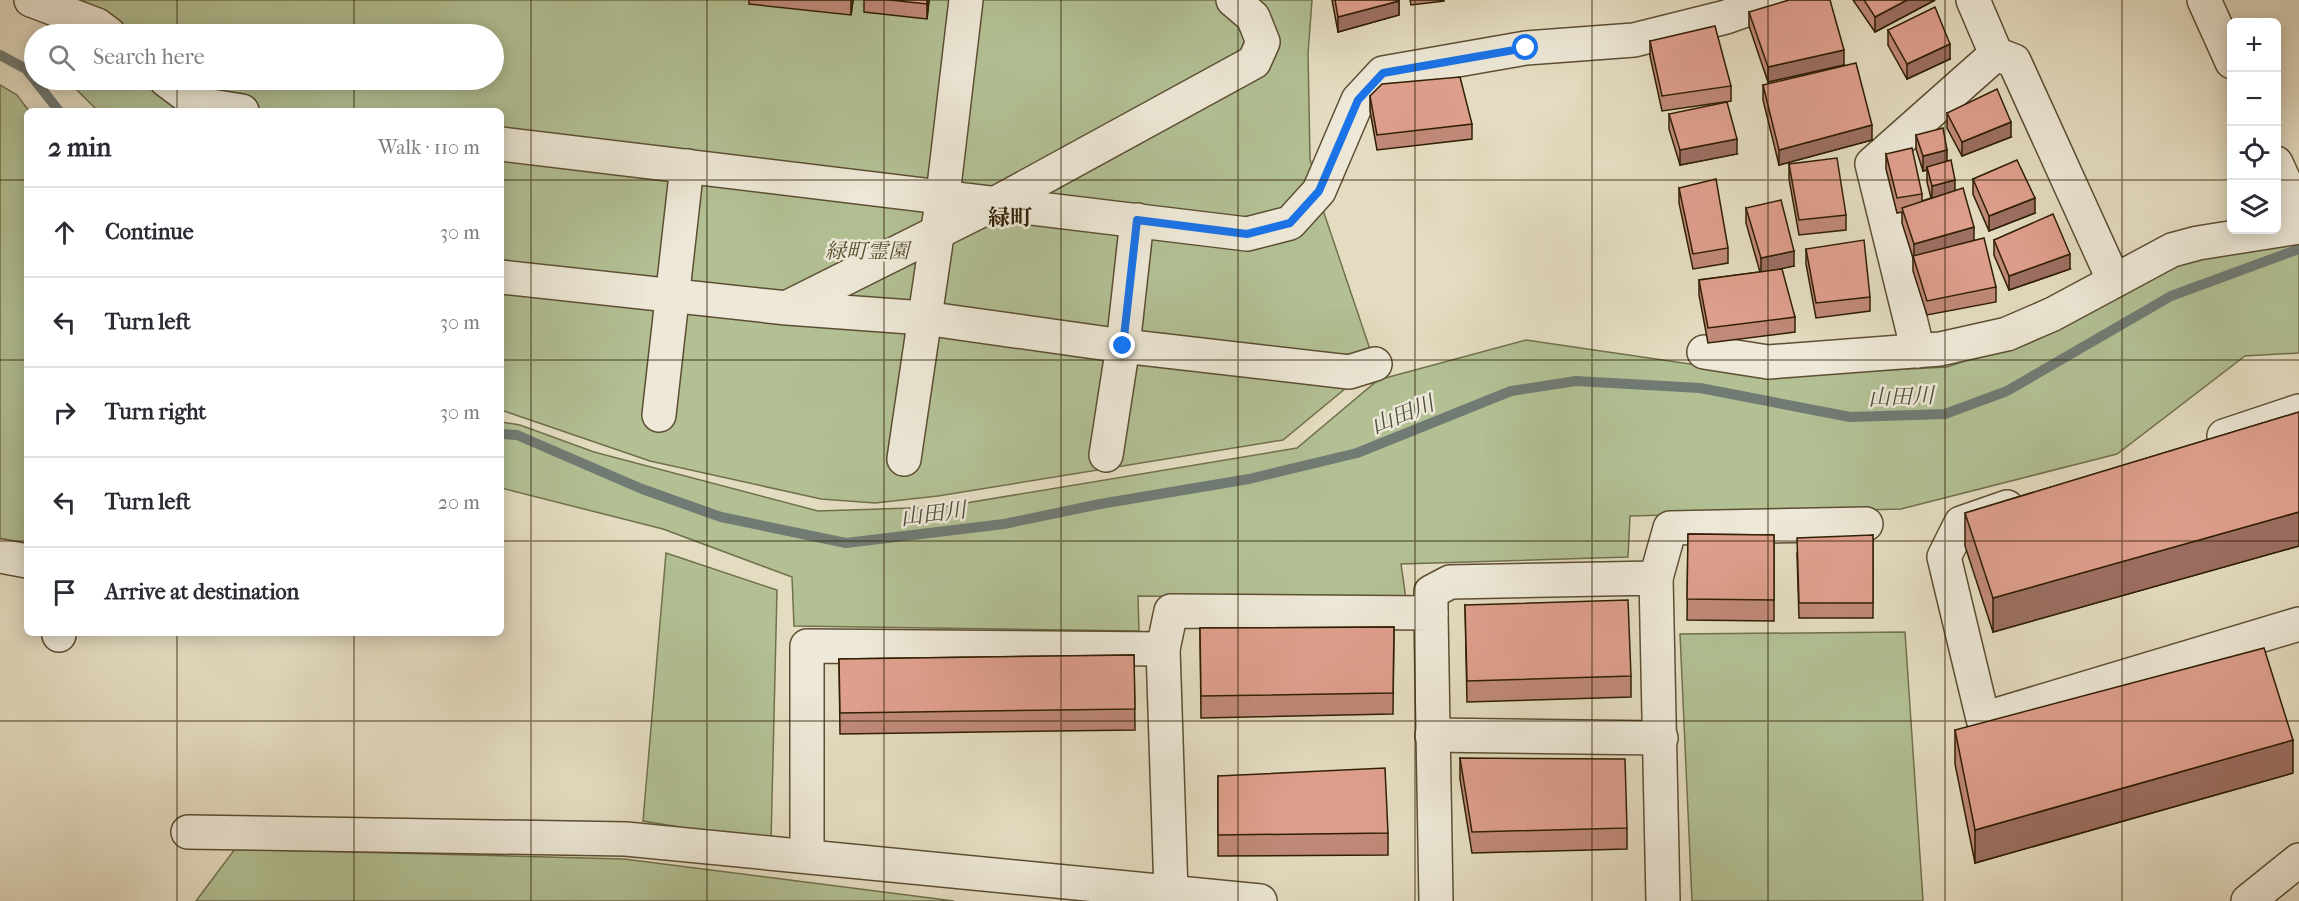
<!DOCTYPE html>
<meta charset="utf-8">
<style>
body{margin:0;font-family:"IM FELL French Canon","Noto Serif JP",serif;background:#f2f2f3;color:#2b2b33}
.controls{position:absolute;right:18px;top:18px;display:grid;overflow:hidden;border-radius:9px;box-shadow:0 3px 15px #0003}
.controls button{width:54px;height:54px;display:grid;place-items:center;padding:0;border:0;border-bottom:2px solid #e1e1e2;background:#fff;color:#2b2b33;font:30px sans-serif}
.stop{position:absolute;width:18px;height:18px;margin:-14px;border:4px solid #1a73e8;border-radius:50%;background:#fff}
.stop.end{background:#1a73e8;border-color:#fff;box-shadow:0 2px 6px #0008}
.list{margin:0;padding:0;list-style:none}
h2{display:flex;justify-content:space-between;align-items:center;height:78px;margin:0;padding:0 24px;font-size:26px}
h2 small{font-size:20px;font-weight:400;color:#7c7c81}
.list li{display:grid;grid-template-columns:39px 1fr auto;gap:18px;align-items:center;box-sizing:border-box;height:90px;padding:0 24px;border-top:2px solid #e1e1e2}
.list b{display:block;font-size:22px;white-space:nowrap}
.list em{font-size:20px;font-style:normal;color:#7c7c81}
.icon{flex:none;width:33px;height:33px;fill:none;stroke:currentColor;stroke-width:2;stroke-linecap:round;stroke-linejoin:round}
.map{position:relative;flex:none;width:2299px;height:901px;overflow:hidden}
.search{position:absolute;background:#fff;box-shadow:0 3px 15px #0003;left:24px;top:24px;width:480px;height:66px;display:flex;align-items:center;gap:15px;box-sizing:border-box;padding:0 21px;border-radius:33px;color:#7c7c81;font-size:22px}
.panel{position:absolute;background:#fff;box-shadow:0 3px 15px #0003;left:24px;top:108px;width:480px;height:528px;border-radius:9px}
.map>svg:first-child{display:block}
.green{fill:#b2c094;stroke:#71704c;stroke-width:1.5}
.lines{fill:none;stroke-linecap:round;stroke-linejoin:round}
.stream{stroke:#717b74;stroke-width:10}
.minor-casing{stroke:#5d4e33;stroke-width:36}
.minor{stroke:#ede8d7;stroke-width:33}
.wall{fill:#c08979;stroke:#301f04;stroke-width:1.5}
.shaded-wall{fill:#9c6f63;stroke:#301f04;stroke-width:1.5}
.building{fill:#df9f8d;stroke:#301f04;stroke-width:1.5}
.route{stroke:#1a73e8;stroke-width:8}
.grid{fill:none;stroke:#301f04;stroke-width:1.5;stroke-opacity:0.55}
.labels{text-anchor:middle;stroke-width:5;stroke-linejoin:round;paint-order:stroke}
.park-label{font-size:21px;font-style:italic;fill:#574f2f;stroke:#ede8d7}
.neighbourhood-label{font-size:22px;font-weight:bold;fill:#301f04;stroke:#ede8d7}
.water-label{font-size:22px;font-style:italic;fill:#504d3c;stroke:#ede8d7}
</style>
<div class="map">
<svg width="2299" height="901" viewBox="0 0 2299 901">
<rect width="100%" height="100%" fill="#e4dcc1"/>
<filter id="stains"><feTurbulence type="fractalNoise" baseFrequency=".00333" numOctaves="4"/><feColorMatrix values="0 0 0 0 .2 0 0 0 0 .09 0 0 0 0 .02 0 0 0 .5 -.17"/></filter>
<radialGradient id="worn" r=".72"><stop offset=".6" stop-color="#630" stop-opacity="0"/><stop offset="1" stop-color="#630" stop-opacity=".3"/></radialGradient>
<!-- green -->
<g class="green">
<path d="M14 0H1312L1308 54 1310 159 1324 213 1375 364 1283 440 938 496 875 503 821 499 650 461 501 410V111H98L74 87 71 80H494V34H56L49 13Z"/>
<path d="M0 85 17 95 29 111H27V561L0 556Z"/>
<path d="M2299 229V353L2245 356 2117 454 1901 509 1630 516 1628 557 1401 564 1406 599 1138 596 1139 631 794 626 792 577 663 529 501 488V422L520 425 594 452 818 511 942 507 1297 448 1378 380 1526 340 1772 376 1947 367 2038 336 2189 260Z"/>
<path d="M666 553 777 590 771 842 643 821Z"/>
<path d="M1905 632 1923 901H1692L1680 634Z"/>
<path d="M235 849 624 859 954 901H196Z"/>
</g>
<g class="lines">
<!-- stream -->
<g class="stream">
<path d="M0 55 26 69 59 111"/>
<path d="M501 434 517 435 642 489 721 517 846 543 1004 524 1100 504 1249 479 1357 453 1511 391 1576 381 1700 388 1850 417 1945 414 2007 391 2171 296 2299 249"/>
</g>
<defs>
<g id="minor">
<path d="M31 0 97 25 109 34"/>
<path d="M1973 0 1996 54 2014 61 2114 281"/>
<path d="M2204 0 2232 62"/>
<path d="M166 80 198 104 242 111"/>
<path d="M501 144 1247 234 1290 223 1319 191 1358 100 1383 73 1526 48 1634 40 1726 17 1774 0"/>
<path d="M2276 163 2299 213"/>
<path d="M501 277 787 308 924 318 1123 346 1349 372 1375 364"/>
<path d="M788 307 998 202 1254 62 1263 42 1253 17 1233 0"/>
<path d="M1918 351 1872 164 1996 54"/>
<path d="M1704 352 1768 362 1940 349 2007 334 2053 314 2172 250 2198 243 2299 227"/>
<path d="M659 415 687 166"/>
<path d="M2224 436 2299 411"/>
<path d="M1106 455 1123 346 1137 220"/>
<path d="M904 459 943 195 966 0"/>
<path d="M2007 507 1961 523 1944 557 1983 719 2299 624"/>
<path d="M0 556 27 561"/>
<path d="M1656 578 1670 528 1866 524"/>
<path d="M1431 613V592L1450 582 1656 578 1663 901"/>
<path d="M59 633V635"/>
<path d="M1432 735 1661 738"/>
<path d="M188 832 626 839 1260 901"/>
<path d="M807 855V646L1163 649"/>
<path d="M1171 892 1163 649 1171 611 1431 613 1436 901"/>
<path d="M2248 901 2299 860"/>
</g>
</defs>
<!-- minor casing -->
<use href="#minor" class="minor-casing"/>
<!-- minor -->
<use href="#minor" class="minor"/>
</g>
<!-- wall -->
<g class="wall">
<path d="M749 0H853L851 15 749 4Z"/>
<path d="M864 0H929L927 19 864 12Z"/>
<path d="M1332 0H1399V15L1338 32Z"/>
<path d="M1410 0H1444V1L1411 5Z"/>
<path d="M1853 0H1935L1875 32Z"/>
<path d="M1749 12 1844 65 1768 82 1749 26Z"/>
<path d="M1888 30 1950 59 1907 79 1888 45Z"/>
<path d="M1650 41 1731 86V101L1662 111 1650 56Z"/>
<path d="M1763 85 1872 140 1779 165 1763 100Z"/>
<path d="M1370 96 1472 124V139L1377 150 1370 111Z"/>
<path d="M1947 113 2011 137 1962 156 1947 128Z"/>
<path d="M1669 114 1737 154 1680 165 1669 129Z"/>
<path d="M1916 135 1947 161 1955 191 1974 241 1996 287V302L1927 315 1913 271V258L1902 223V212L1897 213 1886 169V154L1922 194V201L1931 198 1927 182V170L1923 171 1916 149Z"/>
<path d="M1789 164 1846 215V230L1799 235 1789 179Z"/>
<path d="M1973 179 2035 213 1989 231 1973 194Z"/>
<path d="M1679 188 1728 248V263L1693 269 1679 203Z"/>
<path d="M1746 208 1794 266 1777 269 1795 317V332L1708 343 1699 295V280L1760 272 1746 223Z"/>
<path d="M1994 240 2070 269 2009 290 1994 255Z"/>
<path d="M1806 249 1870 297V311L1816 318 1806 264Z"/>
<path d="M2299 412V546L1993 632 1965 546V513Z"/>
<path d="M1688 534 1774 535V621L1687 620Z"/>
<path d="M1873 535V618H1799L1797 553Z"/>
<path d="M1465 605 1631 676V697L1467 702Z"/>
<path d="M1394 627 1393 714 1201 718 1200 628Z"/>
<path d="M1134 655 1135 730 840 734 839 659Z"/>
<path d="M1955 730 2293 773 1975 863 1955 764Z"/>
<path d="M1460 758 1627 828V849L1472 853 1460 779Z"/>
<path d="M1218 776 1388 833V855L1218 856Z"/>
</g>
<!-- shaded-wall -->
<g class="shaded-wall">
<path d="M851 0H853L851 15Z"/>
<path d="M927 0H929L927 19Z"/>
<path d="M1907 0H1935L1875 32V17Z"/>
<path d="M1399 1V15L1338 32V17Z"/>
<path d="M1950 44V59L1907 79V64Z"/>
<path d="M1844 50V65L1768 82V67Z"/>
<path d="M2011 122V137L1962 156V142Z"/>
<path d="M1872 125V140L1779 165V150Z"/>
<path d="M1737 139V154L1680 165V150Z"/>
<path d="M1947 150V165L1927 167V170L1923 171V156Z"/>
<path d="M1955 180V195L1932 201V186Z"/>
<path d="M2035 198V213L1989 231V216Z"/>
<path d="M1974 227V242L1914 259V244Z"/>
<path d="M1794 251V266L1761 273V258Z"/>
<path d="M2070 254V269L2009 290V276Z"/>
<path d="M2299 512V546L1993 632V598Z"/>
<path d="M2293 740V773L1975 863V830Z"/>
</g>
<!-- building -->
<g class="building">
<path d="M890 0H927V4Z"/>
<path d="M1335 0H1399V1L1338 17Z"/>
<path d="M1789 0H1830L1844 50 1768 67 1749 12Z"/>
<path d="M1864 0H1907L1875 17Z"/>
<path d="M1935 7 1950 44 1907 64 1888 30Z"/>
<path d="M1715 26 1731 86 1662 96 1650 41Z"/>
<path d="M1856 63 1872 125 1779 150 1763 85Z"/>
<path d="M1460 77 1472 124 1377 135 1370 96 1382 84Z"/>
<path d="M1997 89 2011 122 1962 142 1947 113Z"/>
<path d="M1727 102 1737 139 1680 150 1669 114Z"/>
<path d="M1943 128 1947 150 1923 156 1916 135Z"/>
<path d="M1912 148 1922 194 1897 198 1886 154Z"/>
<path d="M1837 158 1846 215 1799 220 1789 164Z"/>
<path d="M1951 160 1955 180 1932 186 1927 167Z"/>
<path d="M2017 160 2035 198 1989 216 1973 179Z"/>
<path d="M1716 179 1728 248 1693 254 1679 188Z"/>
<path d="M1963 188 1974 227 1914 244 1902 208Z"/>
<path d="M1781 200 1794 251 1761 258 1746 208Z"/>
<path d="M2053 214 2070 254 2009 276 1994 240Z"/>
<path d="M1984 238 1996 287 1927 301 1913 256Z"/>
<path d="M1864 240 1870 297 1816 303 1806 249Z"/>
<path d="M1782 269 1795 317 1708 328 1699 280Z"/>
<path d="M2299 412V512L1993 598 1965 513Z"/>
<path d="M1688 534 1774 535V600L1687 599Z"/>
<path d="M1873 535V603H1799L1797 538Z"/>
<path d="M1628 600 1631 676 1467 681 1465 605Z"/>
<path d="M1394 627 1393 693 1201 696 1200 628Z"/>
<path d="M2264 648 2293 740 1975 830 1955 730Z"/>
<path d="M1134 655 1135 709 840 713 839 659Z"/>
<path d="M1460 758 1625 759 1627 828 1472 832Z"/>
<path d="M1385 768 1388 833 1218 835V776Z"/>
</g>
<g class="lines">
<!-- route -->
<path class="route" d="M1123 346 1137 220 1247 234 1290 223 1319 191 1358 100 1383 73 1526 48"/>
</g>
<!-- grid -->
<path class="grid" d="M177 0V34M354 0V34M531 0V901M707 0V901M884 0V901M1061 0V901M1238 0V901M1415 0V901M1592 0V901M1768 0V901M1945 0V901M2122 0V901M177 80V111M354 80V111M0 180H27M501 180H2232M2276 180H2299M0 360H27M501 360H2299M0 541H27M501 541H2299M177 633V901M354 633V901M0 721H2299"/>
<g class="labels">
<!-- park labels -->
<g class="park-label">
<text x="867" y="258">緑町霊園</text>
</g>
<!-- neighbourhood labels -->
<g class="neighbourhood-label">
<text x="1010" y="225">緑町</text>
</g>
<!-- water labels -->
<g class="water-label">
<text transform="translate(1901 396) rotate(-2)" y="8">山田川</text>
<text transform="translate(1402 414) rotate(-22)" y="8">山田川</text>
<text transform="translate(933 513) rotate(-7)" y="8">山田川</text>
</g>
</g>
<rect width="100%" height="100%" filter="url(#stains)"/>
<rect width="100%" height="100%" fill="url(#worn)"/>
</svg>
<div class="controls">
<button>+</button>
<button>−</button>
<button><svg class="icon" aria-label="locate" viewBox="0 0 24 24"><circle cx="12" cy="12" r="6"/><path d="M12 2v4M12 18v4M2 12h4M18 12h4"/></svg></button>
<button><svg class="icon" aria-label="layers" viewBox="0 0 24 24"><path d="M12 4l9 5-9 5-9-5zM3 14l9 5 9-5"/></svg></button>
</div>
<div class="stop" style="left:1526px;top:48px"></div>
<div class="stop end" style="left:1123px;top:346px"></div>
<div class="search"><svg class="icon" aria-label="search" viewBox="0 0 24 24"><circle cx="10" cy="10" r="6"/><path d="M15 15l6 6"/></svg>Search here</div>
<section class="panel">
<h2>2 min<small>Walk · 110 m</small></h2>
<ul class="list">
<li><svg class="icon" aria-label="ahead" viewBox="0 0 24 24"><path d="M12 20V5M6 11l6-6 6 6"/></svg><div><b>Continue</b></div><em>30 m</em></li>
<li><svg class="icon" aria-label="left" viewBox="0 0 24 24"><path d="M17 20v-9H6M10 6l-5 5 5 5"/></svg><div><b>Turn left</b></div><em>30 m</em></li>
<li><svg class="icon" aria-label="right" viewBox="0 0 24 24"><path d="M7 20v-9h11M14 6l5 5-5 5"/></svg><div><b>Turn right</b></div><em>30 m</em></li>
<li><svg class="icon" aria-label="left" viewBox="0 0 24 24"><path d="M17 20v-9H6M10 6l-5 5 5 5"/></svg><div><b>Turn left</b></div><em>20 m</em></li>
<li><svg class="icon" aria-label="arrive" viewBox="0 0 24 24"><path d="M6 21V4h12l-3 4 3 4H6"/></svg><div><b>Arrive at destination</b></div></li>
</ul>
</section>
</div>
